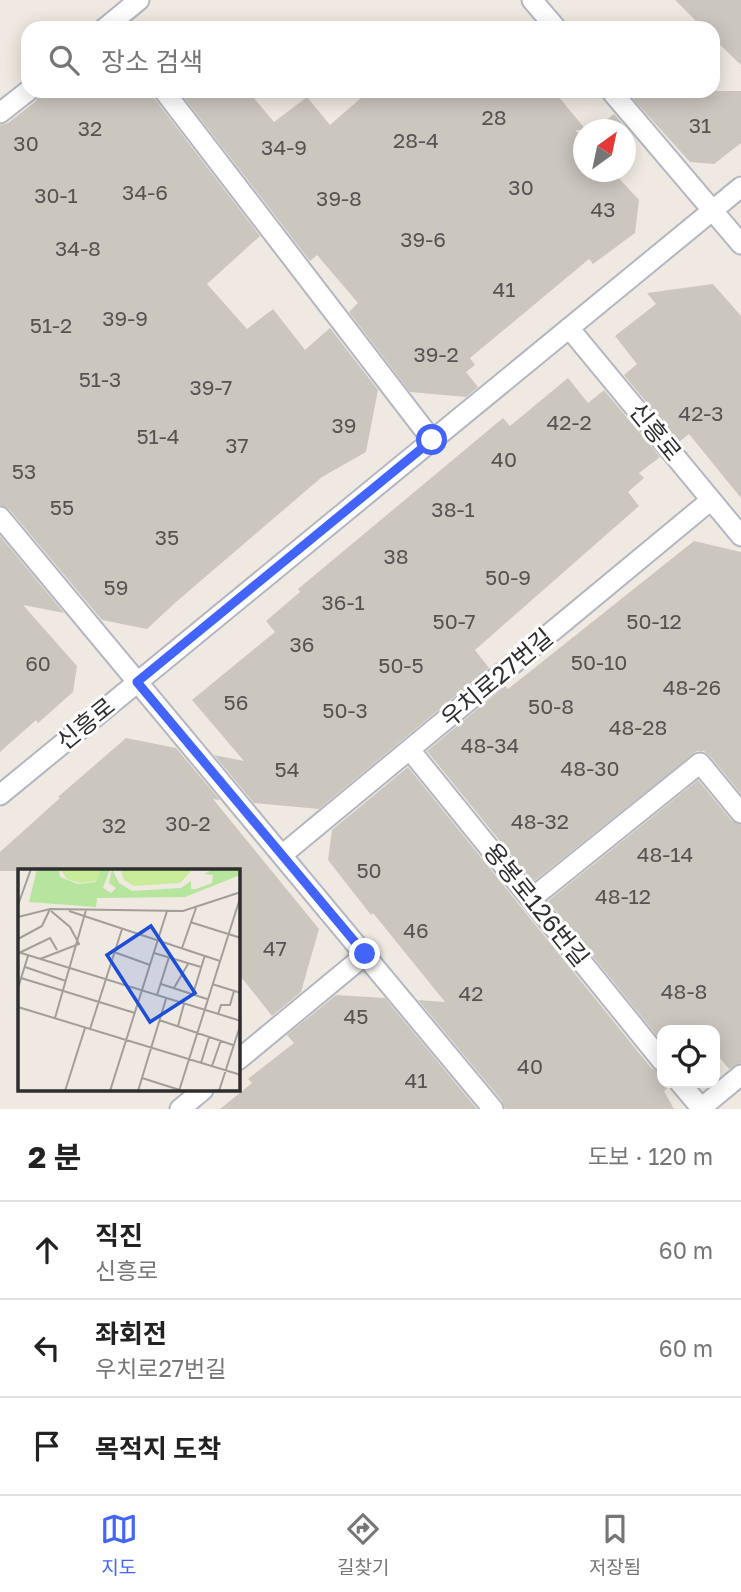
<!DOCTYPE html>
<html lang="ko">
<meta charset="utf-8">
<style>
body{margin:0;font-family:"Golos Text","Noto Sans KR",sans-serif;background:#f6f6f6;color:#222}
.controls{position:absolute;right:21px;bottom:21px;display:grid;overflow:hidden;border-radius:14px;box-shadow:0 4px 18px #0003}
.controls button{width:63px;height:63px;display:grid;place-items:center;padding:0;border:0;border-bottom:2px solid #e0e0e0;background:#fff;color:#222;font:35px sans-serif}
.compass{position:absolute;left:573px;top:119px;width:63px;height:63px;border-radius:50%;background:#fff;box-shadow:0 4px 18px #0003;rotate:33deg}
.stop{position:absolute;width:21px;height:21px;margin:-16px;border:5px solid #4264fb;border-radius:50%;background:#fff}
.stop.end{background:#4264fb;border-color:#fff;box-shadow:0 2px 7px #0008}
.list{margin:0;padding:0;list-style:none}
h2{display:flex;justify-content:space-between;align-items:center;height:91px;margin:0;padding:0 28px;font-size:30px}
h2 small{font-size:23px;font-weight:400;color:#767676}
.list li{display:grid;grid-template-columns:46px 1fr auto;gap:21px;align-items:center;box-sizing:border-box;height:98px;padding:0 28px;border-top:2px solid #e0e0e0}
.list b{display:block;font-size:26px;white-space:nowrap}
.list p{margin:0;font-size:23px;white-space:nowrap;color:#767676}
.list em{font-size:23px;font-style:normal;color:#767676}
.icon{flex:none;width:38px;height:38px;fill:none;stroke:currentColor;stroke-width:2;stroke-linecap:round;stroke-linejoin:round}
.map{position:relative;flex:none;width:741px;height:1109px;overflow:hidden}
.search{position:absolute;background:#fff;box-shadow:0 4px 18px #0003;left:21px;right:21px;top:21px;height:77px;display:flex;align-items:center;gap:18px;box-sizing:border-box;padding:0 24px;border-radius:21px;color:#767676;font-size:26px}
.sheet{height:385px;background:#fff}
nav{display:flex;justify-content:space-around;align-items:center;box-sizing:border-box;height:98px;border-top:2px solid #e0e0e0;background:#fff;font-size:19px;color:#767676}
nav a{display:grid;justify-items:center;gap:4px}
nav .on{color:#4264fb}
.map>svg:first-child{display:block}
.building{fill:#cbc7bf}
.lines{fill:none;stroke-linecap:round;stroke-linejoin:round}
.lane-casing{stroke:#b4b7c1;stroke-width:23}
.lane{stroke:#fff;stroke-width:19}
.route{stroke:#4264fb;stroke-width:9}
.labels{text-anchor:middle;stroke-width:6;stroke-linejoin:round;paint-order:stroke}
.number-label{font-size:21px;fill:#555452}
.street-label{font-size:24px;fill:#2e2e2e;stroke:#fff}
.inset-road{fill:none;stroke:#a29e99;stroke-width:2}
.view{fill:#1d4ed8;fill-opacity:0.15;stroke:#1d4ed8;stroke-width:3.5}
.inset-edge{fill:none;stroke:#2e2e2e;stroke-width:3.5}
</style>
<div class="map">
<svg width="741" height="1109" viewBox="0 0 741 1109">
<rect width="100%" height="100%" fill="#efe9e1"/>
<!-- building -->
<g class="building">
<path d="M675 0H741V65L713 38V28H703Z"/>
<path d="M40 91H152L154 98 260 236 207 284 247 329 273 309 305 350 330 328 378 390 366 452 322 477 176 602 147 629 102 620 9 509 0 505V125L8 123 36 101Z"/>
<path d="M179 91H248L274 122 307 97 330 125 369 91H554L586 130H575L584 139V172H613L639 200 635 233 593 264 589 259 470 358 475 365 466 372 478 387 466 397 410 392 349 312 358 303 317 255 310 261Z"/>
<path d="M643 91H741V143L714 164 690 162 633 99Z"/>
<path d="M614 114 628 130H594Z"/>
<path d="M713 284 741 316V498L689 434 679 442 624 375 637 364 615 336 656 304 647 293Z"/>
<path d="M568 378 588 403 604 390 660 457 639 473 644 478 628 492 639 506 475 650 489 668 319 809 254 803 214 755 244 761 192 700 275 632 266 621 300 592 298 589 503 418 510 426Z"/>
<path d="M0 536 64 613 23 605 77 666 73 692 38 723 36 720 0 752Z"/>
<path d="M694 541 741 552V794L709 755 704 751H697L533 882 427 751 505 686 508 689Z"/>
<path d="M126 738 176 748 220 800 213 799 319 929 301 992 272 1016 238 973V871H0V852L60 798 58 797Z"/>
<path d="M408 767 652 1069 662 1073V1083H668L669 1087 664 1091 674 1109H505L502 1101 418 1000 445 1002 373 913 371 915 328 860 332 830Z"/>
<path d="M698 780 732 821 741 825V1063L729 1069 715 1052V1030H662V1042L548 901Z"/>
<path d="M336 995 385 998 477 1109H220L252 1083 248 1079 294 1043 287 1035Z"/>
</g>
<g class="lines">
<defs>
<g id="lane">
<path d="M532 0 556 28"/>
<path d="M105 28 139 0"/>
<path d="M164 91 432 440"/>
<path d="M611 91 741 244"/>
<path d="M0 113 28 91"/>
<path d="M569 328 741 536"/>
<path d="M0 517 493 1109"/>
<path d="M410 750 662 1061"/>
<path d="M0 795 741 187"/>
<path d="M282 855 711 500"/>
<path d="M531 899 700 763 741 813"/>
<path d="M238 1060 365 955"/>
<path d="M680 1083 702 1109"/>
<path d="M701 1108 741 1075"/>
<path d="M180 1109 203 1090"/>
</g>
</defs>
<!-- lane casing -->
<use href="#lane" class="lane-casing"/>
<!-- lane -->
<use href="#lane" class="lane"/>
</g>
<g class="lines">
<!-- route -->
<path class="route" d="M365 954 137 682 432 440"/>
</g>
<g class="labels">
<!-- number labels -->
<g class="number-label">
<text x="494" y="125">28</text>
<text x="700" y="133">31</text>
<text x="90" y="136">32</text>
<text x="416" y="148">28-4</text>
<text x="26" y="151">30</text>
<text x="284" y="155">34-9</text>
<text x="521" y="195">30</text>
<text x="145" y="200">34-6</text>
<text x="56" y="203">30-1</text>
<text x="339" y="206">39-8</text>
<text x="603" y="217">43</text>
<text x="423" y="247">39-6</text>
<text x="78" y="256">34-8</text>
<text x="504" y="297">41</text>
<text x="125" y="326">39-9</text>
<text x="51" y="333">51-2</text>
<text x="436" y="362">39-2</text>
<text x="100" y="387">51-3</text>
<text x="211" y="395">39-7</text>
<text x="701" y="421">42-3</text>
<text x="569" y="430">42-2</text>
<text x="344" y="433">39</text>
<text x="158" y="444">51-4</text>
<text x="237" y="453">37</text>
<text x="504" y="467">40</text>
<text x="24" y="479">53</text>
<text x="62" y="515">55</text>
<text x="453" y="517">38-1</text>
<text x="167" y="545">35</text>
<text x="396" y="564">38</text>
<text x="508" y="585">50-9</text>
<text x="116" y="595">59</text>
<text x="343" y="610">36-1</text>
<text x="454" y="629">50-7</text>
<text x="654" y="629">50-12</text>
<text x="302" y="652">36</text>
<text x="599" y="670">50-10</text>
<text x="38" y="671">60</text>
<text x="401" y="673">50-5</text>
<text x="692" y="695">48-26</text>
<text x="236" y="710">56</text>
<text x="551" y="714">50-8</text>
<text x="345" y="718">50-3</text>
<text x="638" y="735">48-28</text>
<text x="490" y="753">48-34</text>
<text x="590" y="776">48-30</text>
<text x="287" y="777">54</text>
<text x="540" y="829">48-32</text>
<text x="188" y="831">30-2</text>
<text x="114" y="833">32</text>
<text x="665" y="862">48-14</text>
<text x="369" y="878">50</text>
<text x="623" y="904">48-12</text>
<text x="416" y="938">46</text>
<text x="275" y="956">47</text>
<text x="684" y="999">48-8</text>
<text x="471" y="1001">42</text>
<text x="356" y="1024">45</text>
<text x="530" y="1074">40</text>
<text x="416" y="1088">41</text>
</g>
<!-- street labels -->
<g class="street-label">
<text transform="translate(655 432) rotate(51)" y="8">신흥로</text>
<text transform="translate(497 678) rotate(-40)" y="8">우치로27번길</text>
<text transform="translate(86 724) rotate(-39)" y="8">신흥로</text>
<text transform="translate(536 905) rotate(51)" y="8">용봉로126번길</text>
</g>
</g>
<!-- overview -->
<g transform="translate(18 869)">
<rect width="222" height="222" fill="#efe9e1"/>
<path d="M19 0H41L42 8 60 15 78 13 82 0H92L85 19 93 24 98 19 91 14 94 0 101 14 114 22 163 19 173 12V20H178L194 14 195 6 186 5 195 0H222V6L167 28 79 29 78 38 11 33Z" fill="#b6e59e"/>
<path d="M42 0H82L79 12 62 14 49 10ZM102 0H175L162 14 116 17 106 11Z" fill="#c9ec9a"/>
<path class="inset-road" d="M0 36 13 0M51 42 202 92M0 48 32 40 165 42 223 23M172 53 223 69M0 70 24 57 32 40M164 79 178 39M0 83 223 152M96 83 132 96M1 84 32 69 39 81M136 84 183 98M22 90 61 75 52 58 33 42M7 98 48 112M3 109 117 144M143 115 189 130M194 115 223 124M0 119 10 87M156 119 170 95M175 125 187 86M139 126 151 88M0 138 223 206M200 145 203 136H212L216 122M37 149 68 41M141 151 215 176M160 157 166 135M72 160 104 60M183 194 191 168M194 197 203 171M124 209 165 222M47 222 67 159M92 222 149 42M120 222 148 130M161 222 223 26M201 222 223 154"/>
<path class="view" d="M133 57 177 124 132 153 89 86Z"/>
<rect width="222" height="222" class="inset-edge"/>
</g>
</svg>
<div class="controls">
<button><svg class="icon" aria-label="locate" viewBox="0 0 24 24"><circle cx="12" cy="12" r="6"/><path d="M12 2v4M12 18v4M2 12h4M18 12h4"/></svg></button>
</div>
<svg class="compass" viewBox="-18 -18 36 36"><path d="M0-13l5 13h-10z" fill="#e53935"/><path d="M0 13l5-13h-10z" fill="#767676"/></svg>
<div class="stop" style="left:432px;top:440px"></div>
<div class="stop end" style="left:365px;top:954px"></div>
<div class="search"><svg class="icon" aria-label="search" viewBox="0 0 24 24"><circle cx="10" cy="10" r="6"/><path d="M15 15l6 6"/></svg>장소 검색</div>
</div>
<section class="sheet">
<h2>2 분<small>도보 · 120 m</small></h2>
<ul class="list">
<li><svg class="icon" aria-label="ahead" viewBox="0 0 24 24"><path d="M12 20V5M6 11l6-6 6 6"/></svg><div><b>직진</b><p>신흥로</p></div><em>60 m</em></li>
<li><svg class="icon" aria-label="left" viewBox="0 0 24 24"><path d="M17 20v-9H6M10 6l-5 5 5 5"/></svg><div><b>좌회전</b><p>우치로27번길</p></div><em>60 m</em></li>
<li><svg class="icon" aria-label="arrive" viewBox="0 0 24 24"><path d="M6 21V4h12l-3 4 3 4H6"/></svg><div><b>목적지 도착</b></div></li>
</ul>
</section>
<nav>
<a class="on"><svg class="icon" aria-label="map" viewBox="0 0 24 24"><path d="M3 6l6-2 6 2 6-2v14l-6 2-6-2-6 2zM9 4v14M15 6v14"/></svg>지도</a>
<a><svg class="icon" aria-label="directions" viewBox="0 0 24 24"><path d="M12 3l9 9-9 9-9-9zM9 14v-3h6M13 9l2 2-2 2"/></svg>길찾기</a>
<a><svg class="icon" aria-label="saved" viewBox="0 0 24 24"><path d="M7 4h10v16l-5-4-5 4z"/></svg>저장됨</a>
</nav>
